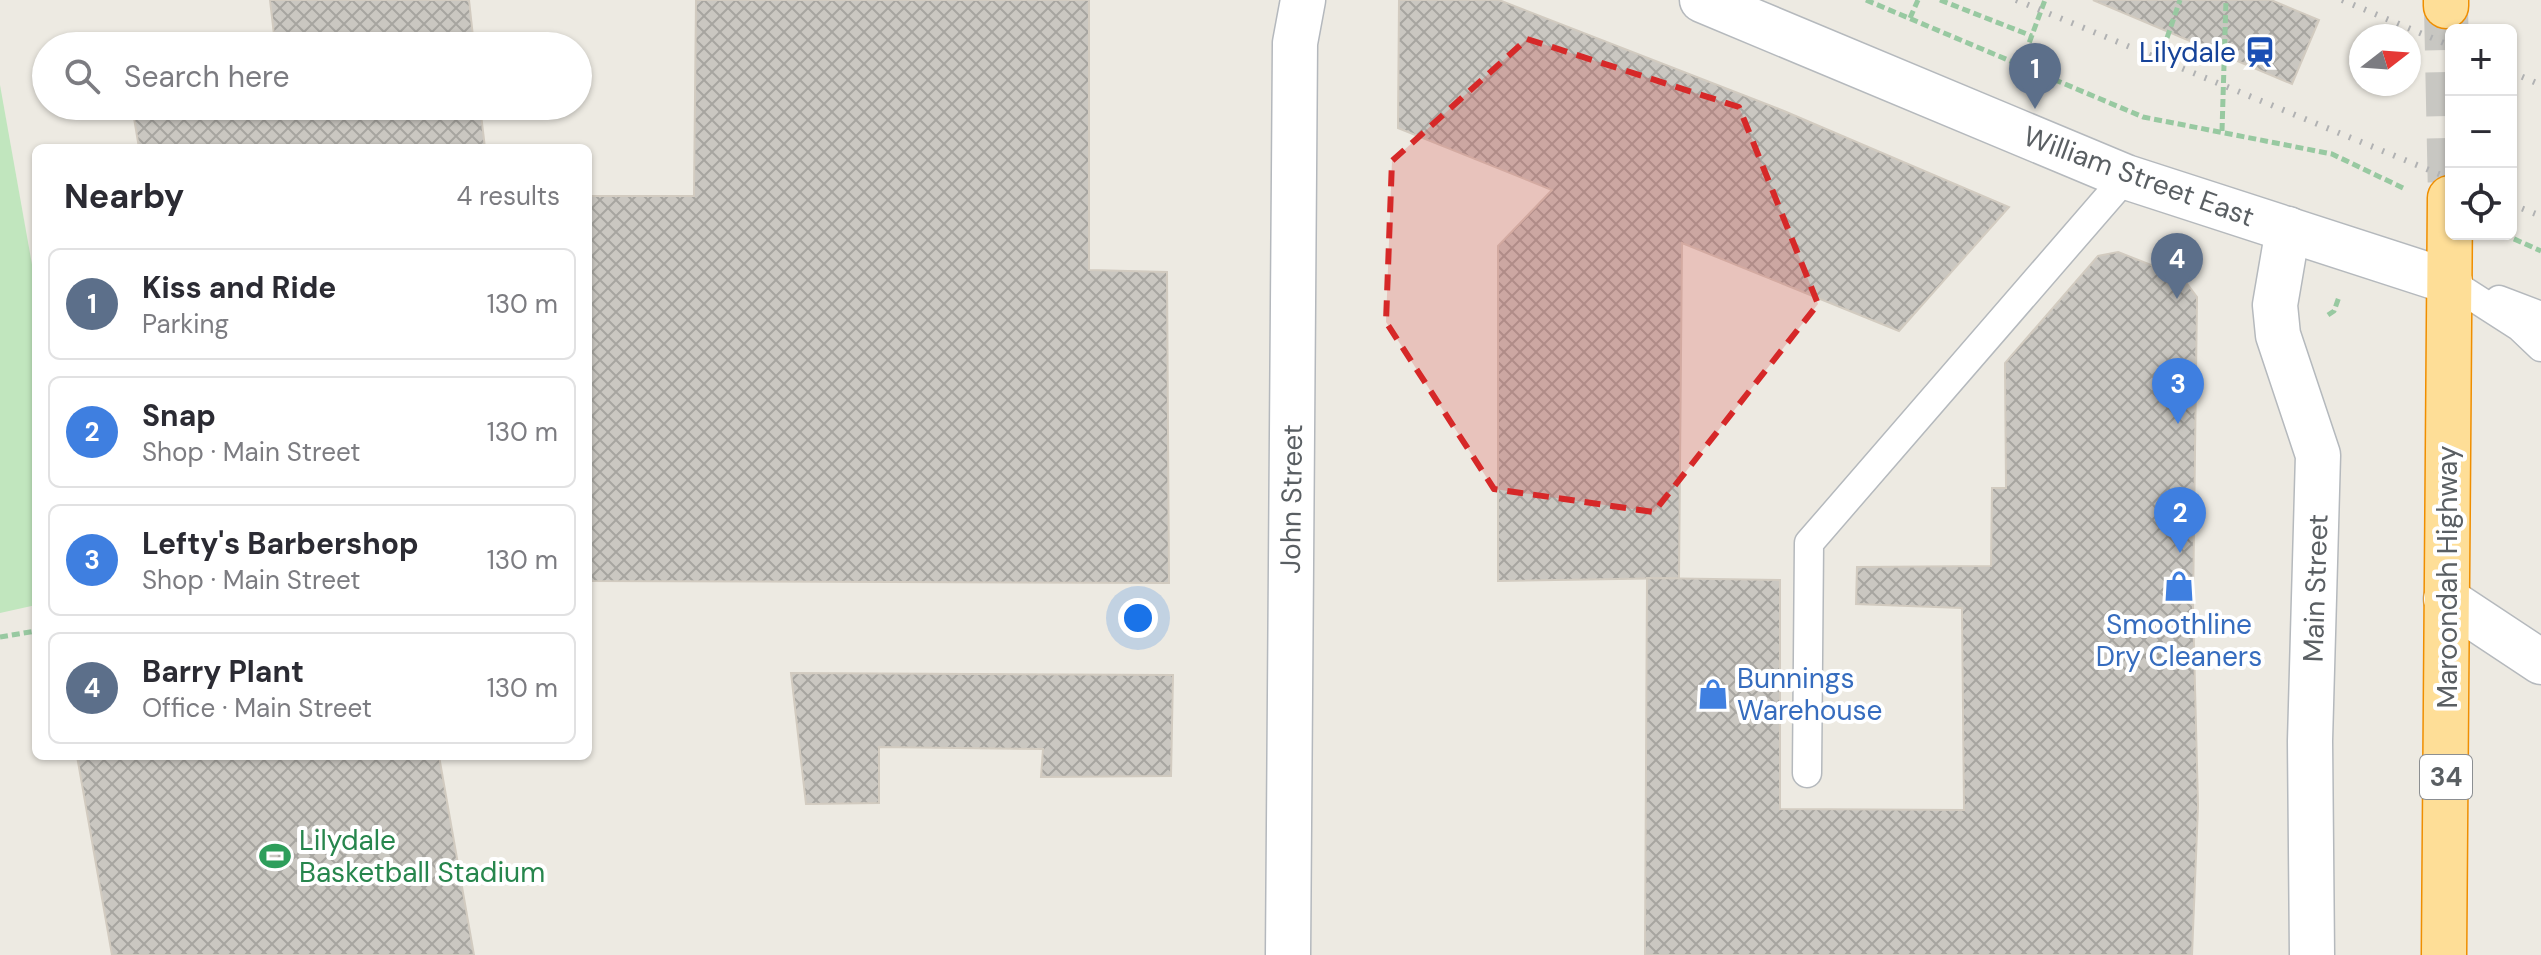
<!DOCTYPE html>
<meta charset="utf-8">
<style>
body{margin:0;font-family:"DM Sans",sans-serif;background:#f2f2f3;color:#2b2b33}
.controls{position:absolute;right:24px;top:24px;display:grid;overflow:hidden;border-radius:12px;box-shadow:0 2px 6px #0004}
.controls button{width:72px;height:72px;display:grid;place-items:center;padding:0;border:0;border-bottom:2px solid #e1e1e2;background:#fff;color:#2b2b33;font:40px sans-serif}
.compass{position:absolute;left:2349px;top:24px;width:72px;height:72px;border-radius:50%;background:#fff;box-shadow:0 2px 6px #0004;rotate:73deg}
.you{position:absolute;left:1138px;top:618px;width:28px;height:28px;margin:-20px;border:6px solid #fff;border-radius:50%;background:#1a73e8;box-shadow:0 0 0 12px #1a73e833}
.badge{display:grid;place-items:center;width:52px;height:52px;border-radius:50%;background:#b45309;color:#fff;font-size:26px;font-weight:700}
.pin{position:absolute;translate:-50% -66px;filter:drop-shadow(0 2px 4px #0008)}
.pin::after{content:'';position:absolute;top:42px;width:28px;height:24px;background:inherit;clip-path:polygon(0 0,100% 0,50% 100%)}
.list{margin:0;padding:0;list-style:none}
h2{display:flex;justify-content:space-between;align-items:center;height:104px;margin:0;padding:0 32px;font-size:34px}
h2 small{font-size:26px;font-weight:400;color:#7c7c81}
.list li{display:grid;grid-template-columns:52px 1fr auto;gap:24px;align-items:center;box-sizing:border-box;height:112px;margin:0 16px 16px;padding:0 16px;border:2px solid #e1e1e2;border-radius:12px}
.list b{display:block;font-size:30px;white-space:nowrap}
.list p{margin:0;font-size:26px;white-space:nowrap;color:#7c7c81}
.list em{font-size:26px;font-style:normal;color:#7c7c81}
.icon{flex:none;width:44px;height:44px;fill:none;stroke:currentColor;stroke-width:2;stroke-linecap:round;stroke-linejoin:round}
.map{position:relative;flex:none;width:2541px;height:955px;overflow:hidden}
.search{position:absolute;background:#fff;box-shadow:0 2px 6px #0004;left:32px;top:32px;width:560px;height:88px;display:flex;align-items:center;gap:20px;box-sizing:border-box;padding:0 28px;border-radius:44px;color:#7c7c81;font-size:30px}
.panel{position:absolute;background:#fff;box-shadow:0 2px 6px #0004;left:32px;top:144px;width:560px;height:616px;border-radius:12px}
.map>svg:first-child{display:block}
.park{fill:#c1e6be}
.building{fill:url(#building-cross-hatch);stroke:#d2cbc0;stroke-width:2}
.lines{fill:none;stroke-linecap:round;stroke-linejoin:round}
.trunk-tunnel{stroke:#c8c7c2;stroke-width:44;stroke-dasharray:44 22;stroke-linecap:butt}
.service-casing{stroke:#b5b9bd;stroke-width:31}
.minor-casing{stroke:#b5b9bd;stroke-width:47}
.secondary-casing{stroke:#b4b8bd;stroke-width:47}
.trunk-casing{stroke:#ef8e00;stroke-width:47}
.path{stroke:#98c9a1;stroke-width:5;stroke-dasharray:8 4;stroke-linecap:butt}
.service{stroke:#fff;stroke-width:28}
.minor{stroke:#fff;stroke-width:44}
.secondary{stroke:#fff;stroke-width:44}
.trunk{stroke:#fede97;stroke-width:44}
.rail{stroke:#b1b2b3;stroke-width:6;stroke-dasharray:2 10;stroke-linecap:butt}
.marked{fill:#d62828;fill-opacity:0.2;stroke:#d62828;stroke-width:6;stroke-dasharray:16 10;stroke-linejoin:round}
.labels{text-anchor:middle;stroke-width:8;stroke-linejoin:round;paint-order:stroke}
.shield{fill:#fff;stroke:#8c8f92;stroke-width:2}
.shield-label{font-size:26px;font-weight:bold;fill:#5a5f63}
.transit-label{font-size:28px;fill:#164399;stroke:#fff;text-anchor:end}
.street-label{font-size:28px;fill:#5a5f63;stroke:#fff}
.shop-label{font-size:28px;fill:#366cbe;stroke:#fff}
.leisure-label{font-size:28px;fill:#27864d;stroke:#fff;text-anchor:start}
</style>
<div class="map">
<svg width="2541" height="955" viewBox="0 0 2541 955">
<defs>
<pattern id="building-cross-hatch" width="8" height="8" patternUnits="userSpaceOnUse" patternTransform="scale(2)"><rect width="8" height="8" fill="#cac7c1"/><path d="M0 0l8 8M0 8l8-8" fill="none" stroke="#a7a5a0"/></pattern>
</defs>
<rect width="100%" height="100%" fill="#edeae2"/>
<!-- park -->
<path class="park" d="M0 85 36 287V605L0 613Z"/>
<!-- building -->
<g class="building">
<path d="M270 0H469L474 46H206L274 35Z"/>
<path d="M696 0H1089V270L1167 272 1169 583 588 581V196H694Z"/>
<path d="M1399 0H1499L1784 111 2009 207 1899 331 1682 243 1679 578 1498 581V246L1552 190 1398 128Z"/>
<path d="M2093 0H2271L2319 20 2292 84Z"/>
<path d="M132 106H480L485 148H139Z"/>
<path d="M2118 252 2182 277 2197 297 2193 607 2198 806 2192 955H1645L1647 578 1780 580V809L1964 810 1962 608 1856 604 1857 567 1991 566 1992 488H2006L2005 363 2098 256Z"/>
<path d="M791 673 1173 675 1171 776 1041 777 1043 749 879 747V803L806 804Z"/>
<path d="M77 756H439L474 955H112Z"/>
</g>
<g class="lines">
<!-- trunk-tunnel -->
<path class="trunk-tunnel" d="M2446 6 2450 198"/>
<defs>
<g id="service">
<path d="M2450 282 2520 327 2541 347"/>
<path d="M2499 300 2541 316"/>
<path d="M1807 773 1809 543 2126 177"/>
</g>
<g id="minor">
<path d="M1702 0 2126 177 2450 282"/>
<path d="M2288 229 2275 305 2278 335 2318 455 2310 741 2312 955"/>
<path d="M2446 599 2541 662"/>
</g>
<path id="secondary" d="M1288 955 1295 43 1303 0"/>
<g id="trunk">
<path d="M2446 0V6"/>
<path d="M2444 955 2450 198"/>
</g>
</defs>
<!-- service casing -->
<use href="#service" class="service-casing"/>
<!-- minor casing -->
<use href="#minor" class="minor-casing"/>
<!-- secondary casing -->
<use href="#secondary" class="secondary-casing"/>
<!-- trunk casing -->
<use href="#trunk" class="trunk-casing"/>
<!-- path -->
<g class="path">
<path d="M1866 0 2143 117 2332 154 2403 188"/>
<path d="M1940 0 2032 36"/>
<path d="M1910 18 1918 0"/>
<path d="M2167 38 2180 0"/>
<path d="M2021 65 2045 0"/>
<path d="M2222 131 2226 0"/>
<path d="M2503 234 2541 251"/>
<path d="M2328 315 2334 311 2339 297"/>
<path d="M0 637 36 631"/>
</g>
<!-- service -->
<use href="#service" class="service"/>
<!-- minor -->
<use href="#minor" class="minor"/>
<!-- secondary -->
<use href="#secondary" class="secondary"/>
<!-- trunk -->
<use href="#trunk" class="trunk"/>
<!-- rail -->
<g class="rail">
<path d="M2016 0 2451 179"/>
<path d="M2342 0 2451 46"/>
<path d="M2511 72 2541 85"/>
<path d="M2511 204 2541 216"/>
</g>
</g>
<!-- marked area -->
<path class="marked" d="M1527 39 1739 107 1818 304 1654 512 1494 489 1386 322 1392 161Z"/>
<!-- icons -->
<defs>
<symbol id="station-bare" viewBox="-9 -9 18 18"><path d="M-3-6H3Q5-6 5-4V2Q5 4 3 4L4.5 6H3L1.5 4h-3L-3 6H-4.5L-3 4Q-5 4-5 2V-4Q-5-6-3-6ZM-3.5-4v3h7v-3ZM-3.5 1v1.5H-2V1ZM2 1v1.5H3.5V1Z" fill="#1a4fb4" stroke="#fff" stroke-width="2.5" paint-order="stroke"/></symbol>
<symbol id="shop-bare" viewBox="-9 -9 18 18"><path d="M-5-2.5h2.3a2.7 3.5 0 0 1 5.4 0H5L5.5 6h-11ZM-1.5-2.5h3a1.5 2.3 0 0 0-3 0Z" fill="#3f7fe0" stroke="#fff" stroke-width="2.5" paint-order="stroke"/></symbol>
<symbol id="stadium-bare" viewBox="-9 -9 18 18"><path d="M0-5a6.5 5 0 1 0 0 10a6.5 5 0 1 0 0-10ZM-3.5-1.8h7v3.6h-7Z" fill="#2e9e5b" stroke="#fff" stroke-width="2.5" paint-order="stroke"/></symbol>
</defs>
<g fill-rule="evenodd">
<use href="#station-bare" x="2238" y="30" width="44" height="44"/>
<use href="#shop-bare" x="2157" y="564" width="44" height="44"/>
<use href="#shop-bare" x="1691" y="672" width="44" height="44"/>
<use href="#stadium-bare" x="253" y="834" width="44" height="44"/>
</g>
<g class="labels">
<!-- shield labels -->
<rect class="shield" x="2420" y="755" width="52" height="44" rx="6"/>
<g class="shield-label">
<text x="2446" y="786">34</text>
</g>
<!-- transit labels -->
<g class="transit-label">
<text x="2236" y="62">Lilydale</text>
</g>
<!-- street labels -->
<g class="street-label">
<text transform="translate(2139 176) rotate(20)" y="10">William Street East</text>
<text transform="translate(1291 499) rotate(-89)" y="10">John Street</text>
<text transform="translate(2447 577) rotate(-90)" y="10">Maroondah Highway</text>
<text transform="translate(2315 588) rotate(-88)" y="10">Main Street</text>
</g>
<!-- shop labels -->
<g class="shop-label">
<text x="2179" y="634">Smoothline<tspan x="2179" dy="32">Dry Cleaners</tspan></text>
<text x="1737" y="688" text-anchor="start">Bunnings<tspan x="1737" dy="32">Warehouse</tspan></text>
</g>
<!-- leisure labels -->
<g class="leisure-label">
<text x="299" y="850">Lilydale<tspan x="299" dy="32">Basketball Stadium</tspan></text>
</g>
</g>
</svg>
<div class="controls">
<button>+</button>
<button>−</button>
<button><svg class="icon" aria-label="locate" viewBox="0 0 24 24"><circle cx="12" cy="12" r="6"/><path d="M12 2v4M12 18v4M2 12h4M18 12h4"/></svg></button>
</div>
<svg class="compass" viewBox="-18 -18 36 36"><path d="M0-13l5 13h-10z" fill="#e53935"/><path d="M0 13l5-13h-10z" fill="#7c7c81"/></svg>
<div class="you"></div>
<div class="pin badge" style="left:2035px;top:109px;background:#5c6f8a">1</div>
<div class="pin badge" style="left:2180px;top:553px;background:#3f7fe0">2</div>
<div class="pin badge" style="left:2178px;top:424px;background:#3f7fe0">3</div>
<div class="pin badge" style="left:2177px;top:299px;background:#5c6f8a">4</div>
<div class="search"><svg class="icon" aria-label="search" viewBox="0 0 24 24"><circle cx="10" cy="10" r="6"/><path d="M15 15l6 6"/></svg>Search here</div>
<section class="panel">
<h2>Nearby<small>4 results</small></h2>
<ul class="list">
<li><span class="badge" style="background:#5c6f8a">1</span><div><b>Kiss and Ride</b><p>Parking</p></div><em>130 m</em></li>
<li><span class="badge" style="background:#3f7fe0">2</span><div><b>Snap</b><p>Shop · Main Street</p></div><em>130 m</em></li>
<li><span class="badge" style="background:#3f7fe0">3</span><div><b>Lefty's Barbershop</b><p>Shop · Main Street</p></div><em>130 m</em></li>
<li><span class="badge" style="background:#5c6f8a">4</span><div><b>Barry Plant</b><p>Office · Main Street</p></div><em>130 m</em></li>
</ul>
</section>
</div>
